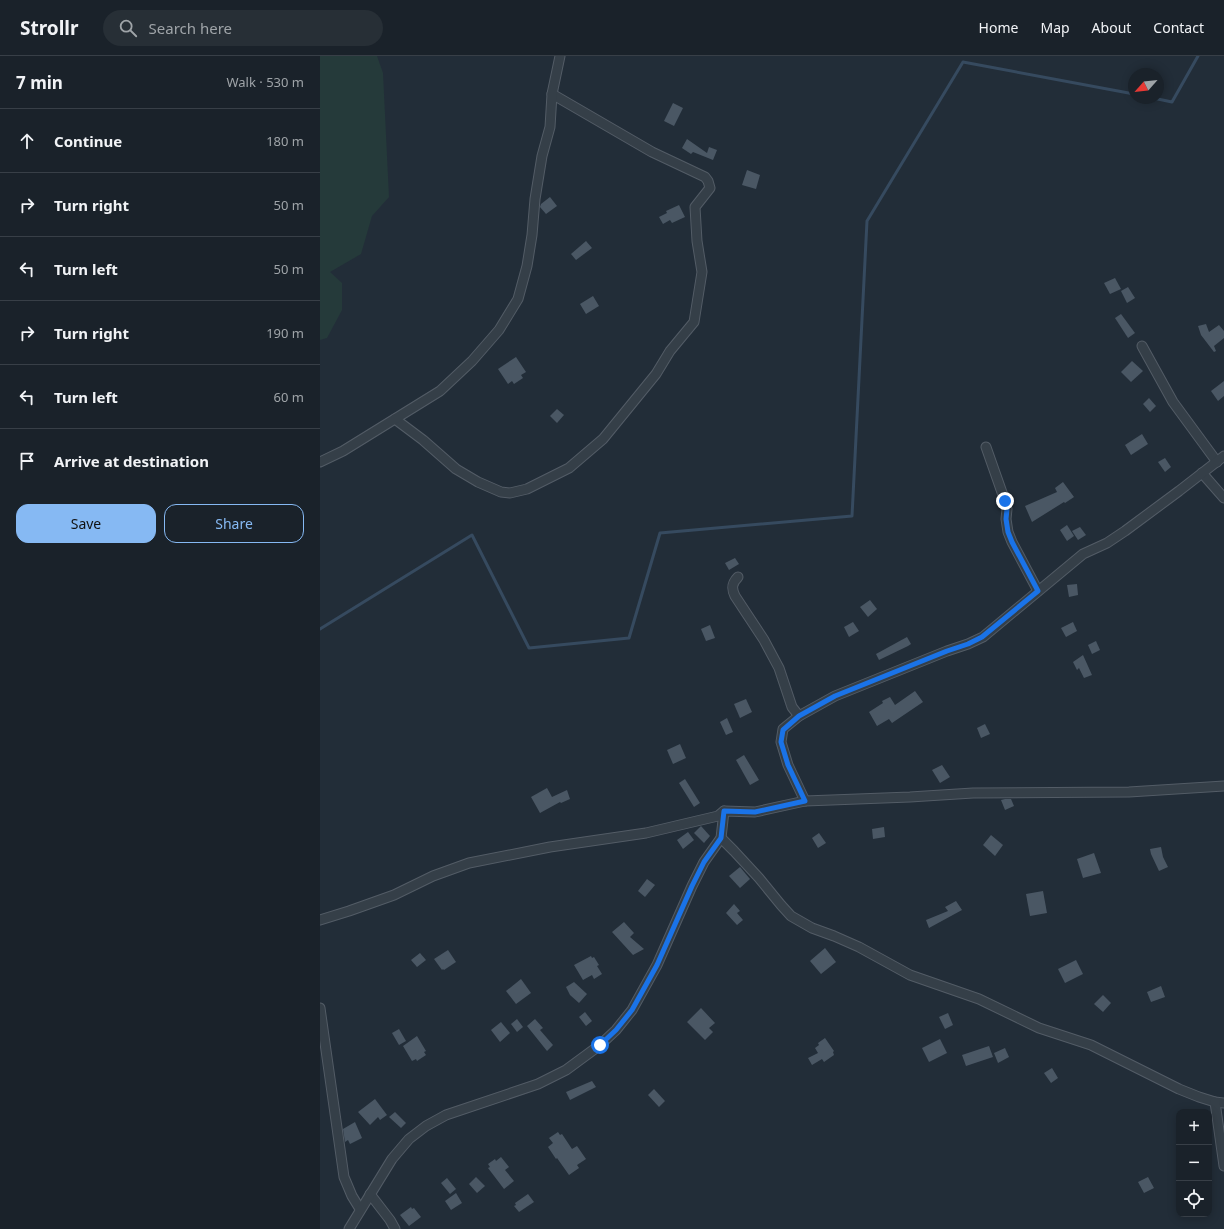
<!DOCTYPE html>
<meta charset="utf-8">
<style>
body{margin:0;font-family:"Noto Sans",sans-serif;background:#272f36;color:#f1f3f6}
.controls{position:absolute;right:12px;bottom:12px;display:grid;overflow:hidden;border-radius:8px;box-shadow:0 2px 10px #0003}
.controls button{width:36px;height:36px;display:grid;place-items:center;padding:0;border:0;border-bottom:1px solid #383f47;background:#1a222a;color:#f1f3f6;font:20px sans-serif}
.compass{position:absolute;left:808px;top:12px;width:36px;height:36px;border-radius:50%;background:#1a222a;box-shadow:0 2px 10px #0003;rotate:243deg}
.stop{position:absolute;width:12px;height:12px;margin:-9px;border:3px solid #1a73e8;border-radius:50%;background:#fff}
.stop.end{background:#1a73e8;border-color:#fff;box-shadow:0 1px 4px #0008}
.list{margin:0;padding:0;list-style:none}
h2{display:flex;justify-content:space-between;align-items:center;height:52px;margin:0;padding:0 16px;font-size:17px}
h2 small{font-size:13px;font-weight:400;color:#9fa4a8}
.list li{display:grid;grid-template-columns:26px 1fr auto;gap:12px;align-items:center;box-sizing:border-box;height:64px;padding:0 16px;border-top:1px solid #383f47}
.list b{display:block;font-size:15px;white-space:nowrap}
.list em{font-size:13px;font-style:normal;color:#9fa4a8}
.actions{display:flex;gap:8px;padding:12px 16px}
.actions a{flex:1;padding:9px 0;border:1px solid #86b9f3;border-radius:12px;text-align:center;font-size:14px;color:#86b9f3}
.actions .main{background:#86b9f3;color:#111}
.icon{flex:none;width:22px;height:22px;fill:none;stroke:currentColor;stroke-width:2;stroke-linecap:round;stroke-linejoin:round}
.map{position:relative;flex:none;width:904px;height:1173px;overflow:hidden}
header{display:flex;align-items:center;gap:24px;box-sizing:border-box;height:56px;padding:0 20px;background:#1a222a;border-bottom:1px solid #383f47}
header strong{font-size:19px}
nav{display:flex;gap:22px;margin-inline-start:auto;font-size:14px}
.search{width:280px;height:36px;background:#272f36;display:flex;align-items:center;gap:10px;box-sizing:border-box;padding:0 14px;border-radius:22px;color:#9fa4a8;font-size:15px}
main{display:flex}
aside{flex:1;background:#1a222a}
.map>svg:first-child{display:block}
.green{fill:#253a3a}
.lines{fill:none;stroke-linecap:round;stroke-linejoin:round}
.stream{stroke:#364a5f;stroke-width:3}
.building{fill:#4a5764}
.street-casing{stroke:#535c66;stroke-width:11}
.street{stroke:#353f48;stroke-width:9}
.route{stroke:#1a73e8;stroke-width:5}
</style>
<header>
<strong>Strollr</strong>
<div class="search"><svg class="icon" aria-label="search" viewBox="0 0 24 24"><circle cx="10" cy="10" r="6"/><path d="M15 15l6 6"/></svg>Search here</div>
<nav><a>Home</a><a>Map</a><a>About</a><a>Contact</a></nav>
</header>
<main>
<aside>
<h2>7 min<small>Walk · 530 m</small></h2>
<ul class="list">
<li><svg class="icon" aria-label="ahead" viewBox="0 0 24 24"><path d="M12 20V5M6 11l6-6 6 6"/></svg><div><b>Continue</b></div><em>180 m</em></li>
<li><svg class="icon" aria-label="right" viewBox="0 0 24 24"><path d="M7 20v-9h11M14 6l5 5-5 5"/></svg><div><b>Turn right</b></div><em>50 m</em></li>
<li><svg class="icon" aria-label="left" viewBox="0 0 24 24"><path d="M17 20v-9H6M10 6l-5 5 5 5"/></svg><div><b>Turn left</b></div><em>50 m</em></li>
<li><svg class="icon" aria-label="right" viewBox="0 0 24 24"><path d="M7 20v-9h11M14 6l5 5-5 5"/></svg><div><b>Turn right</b></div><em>190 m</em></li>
<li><svg class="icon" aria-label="left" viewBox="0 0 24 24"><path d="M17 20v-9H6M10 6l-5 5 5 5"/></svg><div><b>Turn left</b></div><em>60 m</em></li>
<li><svg class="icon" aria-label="arrive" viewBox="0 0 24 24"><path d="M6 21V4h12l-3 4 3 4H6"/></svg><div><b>Arrive at destination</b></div></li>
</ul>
<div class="actions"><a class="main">Save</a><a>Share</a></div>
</aside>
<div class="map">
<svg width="904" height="1173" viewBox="0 0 904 1173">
<rect width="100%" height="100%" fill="#222d38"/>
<!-- green -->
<path class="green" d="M0 0H57L63 17 69 141 52 160 41 198 10 216 22 227V254L7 282 0 284Z"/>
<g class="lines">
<!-- stream -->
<g class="stream">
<path d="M833 42 852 46 878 0"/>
<path d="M0 573 152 479 209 592 309 582 340 477 532 460 547 165 643 6 814 38"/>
</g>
</g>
<!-- building -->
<g class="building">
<path d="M353 47 363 52 354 70 344 65Z"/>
<path d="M367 83 387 97 389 91 397 94 393 104 373 96 371 98 362 92Z"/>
<path d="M427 114 440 119 436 133 422 129Z"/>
<path d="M230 141 237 150 226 158 220 151 221 148Z"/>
<path d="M359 149 365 161 352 167 350 164 343 168 339 161 347 157 346 155Z"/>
<path d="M266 185 272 192 256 204 251 198Z"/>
<path d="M795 222 801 233 790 238 784 227Z"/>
<path d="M808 231 815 242 807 247 801 235Z"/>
<path d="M273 240 279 250 266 258 260 248Z"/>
<path d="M801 258 815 277 808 282 795 262Z"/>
<path d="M886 268 889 276 899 269 904 275V282L894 290 896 295 894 296 881 279 878 270Z"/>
<path d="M196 301 206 316 201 319 203 322 194 328 192 325 188 328 178 313Z"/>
<path d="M812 305 823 315 811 326 801 316Z"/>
<path d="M904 325V340L898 345 891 335Z"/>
<path d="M829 342 836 350 830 356 823 348Z"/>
<path d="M237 353 244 359 237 367 230 360Z"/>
<path d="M822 378 828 388 811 399 805 389Z"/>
<path d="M845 402 851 411 845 416 838 406Z"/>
<path d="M743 426 754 441 745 447 744 446 712 466 705 450 737 436 735 432Z"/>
<path d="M747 469 754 480 747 485 740 474Z"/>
<path d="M760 471 766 479 758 484 752 475Z"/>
<path d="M415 502 419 508 409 514 405 507Z"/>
<path d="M757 528 758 539 749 541 747 529Z"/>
<path d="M550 544 557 553 548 561 540 551Z"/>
<path d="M533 566 539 575 529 581 524 571Z"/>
<path d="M753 566 757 575 746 581 741 572Z"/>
<path d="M390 569 395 582 386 585 381 573Z"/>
<path d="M587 581 591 588 588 590 559 604 556 598Z"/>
<path d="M776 585 780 594 772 598 768 589Z"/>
<path d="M763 599 772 619 764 622 759 612 757 614 753 606Z"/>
<path d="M595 635 603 646 572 667 569 663 557 670 549 656 563 647 562 645 570 641 575 649Z"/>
<path d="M426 643 432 656 420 662 414 648Z"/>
<path d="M407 662 413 676 406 679 400 666Z"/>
<path d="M665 668 670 678 661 682 657 672Z"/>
<path d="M360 688 366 702 353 708 347 694Z"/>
<path d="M424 699 439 724 430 729 416 704Z"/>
<path d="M622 709 630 721 620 727 612 714Z"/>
<path d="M365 723 380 747 374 751 359 727Z"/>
<path d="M227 732 232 741 247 734 250 743 241 747 240 746 220 757 211 741Z"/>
<path d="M685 743H691L694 750 685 754 681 744Z"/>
<path d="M381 770 390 780 384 787 374 777Z"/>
<path d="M564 771 565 781 553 783 552 773Z"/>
<path d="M368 776 374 784 363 793 357 784Z"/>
<path d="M499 777 506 787 498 792 492 782Z"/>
<path d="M671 779 683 789 675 800 663 789Z"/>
<path d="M841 791 843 801 848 811 839 815 831 798 830 793Z"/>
<path d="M774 797 781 817 763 822 757 803Z"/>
<path d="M420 811 430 823 420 832 409 820Z"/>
<path d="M327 823 335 829 325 841 318 835Z"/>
<path d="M723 835 727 857 710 860 706 838Z"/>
<path d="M636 845 642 854 609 872 606 864 628 855 625 851Z"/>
<path d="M414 848 420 855 417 857 423 864 417 869 406 857Z"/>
<path d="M304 866 314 877 310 881 324 893 313 899 292 876Z"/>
<path d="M505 892 516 906 501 918 490 905Z"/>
<path d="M128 894 136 906 124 914 123 913 122 914 114 903Z"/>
<path d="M100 897 106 904 97 911 91 904Z"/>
<path d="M271 900 272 902 274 901 279 909 277 910 282 918 274 923 272 919 263 924 254 909Z"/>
<path d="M756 904 763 918 745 927 738 913Z"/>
<path d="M201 923 211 937 196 948 186 935Z"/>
<path d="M254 926 267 938 259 947 250 939 246 931Z"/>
<path d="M841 930 845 941 831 946 827 936Z"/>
<path d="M783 939 791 947 783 956 774 948Z"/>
<path d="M381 952 395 967 389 972 393 976 385 984 367 966Z"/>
<path d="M265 956 272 965 266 970 259 961Z"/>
<path d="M628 957 633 969 625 973 619 961Z"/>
<path d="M197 963 203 971 197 976 191 968Z"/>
<path d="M215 963 223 972 220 974 233 989 227 995 207 970Z"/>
<path d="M181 966 190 977 180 986 171 974Z"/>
<path d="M79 973 86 985 79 989 72 977Z"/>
<path d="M97 980 106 995 104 996 106 999 97 1005 96 1003 92 1005 83 990Z"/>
<path d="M505 982 514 995 513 996 514 999 504 1006 502 1003 492 1009 488 1002 498 997 495 992 499 989 498 987Z"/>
<path d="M620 983 627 997 609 1006 602 992Z"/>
<path d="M669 990 673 1001 646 1010 642 999Z"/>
<path d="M685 992 689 1001 678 1007 674 997Z"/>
<path d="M732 1012 738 1022 731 1027 724 1017Z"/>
<path d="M272 1025 276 1031 250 1044 246 1036Z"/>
<path d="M334 1033 345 1045 339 1051 328 1039Z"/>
<path d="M55 1043 67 1059 60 1064 58 1061 50 1069 38 1056Z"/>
<path d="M75 1056 86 1067 81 1072 69 1061Z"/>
<path d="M35 1066 42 1082 30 1088 28 1084 25 1086 23 1073Z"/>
<path d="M238 1076 240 1079 242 1078 252 1093 257 1090 266 1103 257 1109 259 1112 249 1119 237 1102 236 1103 228 1091 233 1087 229 1082Z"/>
<path d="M181 1101 189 1111 185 1114 194 1125 184 1133 168 1112 170 1111 168 1108 175 1103 176 1105Z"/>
<path d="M156 1121 165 1130 157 1137 149 1128Z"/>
<path d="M828 1121 834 1132 824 1137 818 1126Z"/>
<path d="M127 1122 136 1133 130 1138 121 1127Z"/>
<path d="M136 1137 142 1147 131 1154 125 1145Z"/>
<path d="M208 1138 214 1146 199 1156 194 1150 196 1149 195 1147Z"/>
<path d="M91 1151 92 1153 94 1152 101 1161 89 1170 80 1159Z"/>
</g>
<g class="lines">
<defs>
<g id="street">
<path d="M822 290 853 346 897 406"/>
<path d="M75 363 103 384 136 413 158 426 181 436 190 437 207 433 249 412 283 383 336 318 350 295 374 266 382 216 377 185 375 151 390 132 388 125 385 121 332 96 232 38"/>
<path d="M666 391 685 445 687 453 686 463 688 476 692 486 718 535"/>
<path d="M0 406 23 395 120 335 152 305 179 274 198 243 207 210 212 179 215 143 222 100 230 71 232 38 240 0"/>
<path d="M882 417 904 442"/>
<path d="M418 521C412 527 411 532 415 540L444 584 459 612 472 651 479 660"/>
<path d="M485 745 468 709 461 686 463 673 479 660 515 640 627 595 648 588 663 581 763 498 787 487 805 475 859 435 904 400"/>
<path d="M401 782 414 795 439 822 461 849 471 860 492 872 514 880 539 891 590 919 659 943 719 972 771 989 859 1033 879 1041 895 1046 904 1047"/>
<path d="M0 864 29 855 74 839 113 820 149 807 230 791 326 777 398 760 404 755 435 756 485 745 590 741 653 737 809 736 904 730"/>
<path d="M0 952 24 1121 32 1140 40 1153"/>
<path d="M895 1046 904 1110"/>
<path d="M50 1138 70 1164 75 1173"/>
<path d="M29 1173 72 1103 89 1083 106 1070 126 1059 218 1028 246 1014 280 989 296 974 312 954 337 909 372 830 384 806 401 782 404 755"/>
</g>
</defs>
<!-- street casing -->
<use href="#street" class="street-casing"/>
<!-- street -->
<use href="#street" class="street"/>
</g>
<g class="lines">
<!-- route -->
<path class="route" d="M280 989 296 974 312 954 337 909 372 830 384 806 401 782 404 755 435 756 485 745 468 709 461 686 463 674 479 660 515 640 627 595 648 588 662 581 718 535 692 486 688 476 686 463 687 453 685 445"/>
</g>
</svg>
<div class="controls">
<button>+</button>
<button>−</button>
<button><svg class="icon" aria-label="locate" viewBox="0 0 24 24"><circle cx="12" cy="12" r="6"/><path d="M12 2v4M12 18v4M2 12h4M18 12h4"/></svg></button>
</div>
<svg class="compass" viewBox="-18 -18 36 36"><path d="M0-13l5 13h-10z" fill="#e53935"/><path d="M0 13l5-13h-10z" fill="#9fa4a8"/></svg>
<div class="stop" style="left:280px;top:989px"></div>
<div class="stop end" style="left:685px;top:445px"></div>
</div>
</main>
